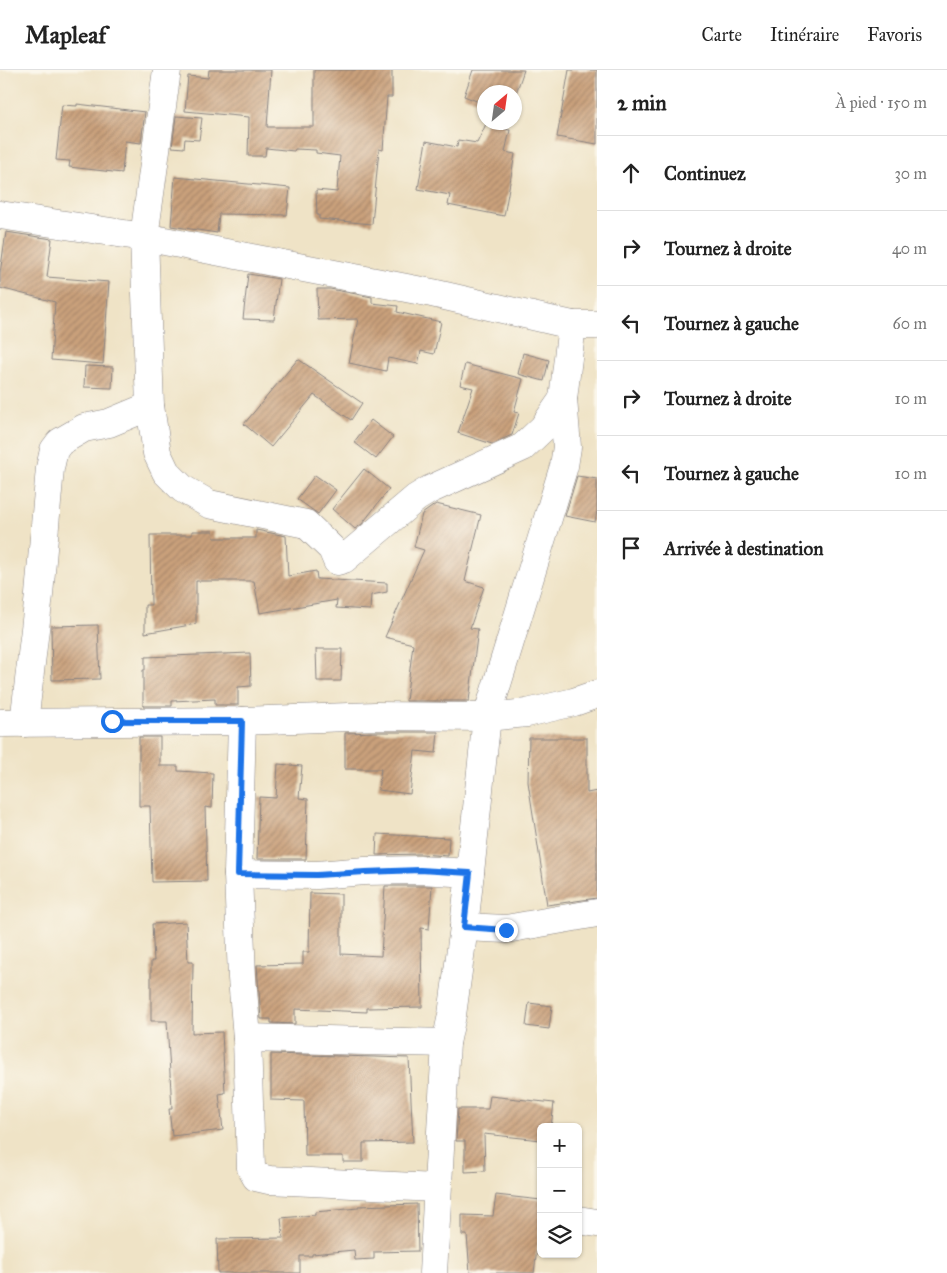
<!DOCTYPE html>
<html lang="fr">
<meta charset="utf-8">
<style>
body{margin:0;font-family:"IM FELL Great Primer",serif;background:#f2f2f2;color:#222}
.controls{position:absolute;right:15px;bottom:15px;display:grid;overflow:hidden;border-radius:8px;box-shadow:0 1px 4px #0004}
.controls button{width:45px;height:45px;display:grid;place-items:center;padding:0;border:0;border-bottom:1px solid #e0e0e0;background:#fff;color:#222;font:25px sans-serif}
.compass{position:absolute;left:477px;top:15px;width:45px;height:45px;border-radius:50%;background:#fff;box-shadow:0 1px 4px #0004;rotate:29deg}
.stop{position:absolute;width:15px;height:15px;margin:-11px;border:4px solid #1a73e8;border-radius:50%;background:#fff}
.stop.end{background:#1a73e8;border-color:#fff;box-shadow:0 1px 5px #0008}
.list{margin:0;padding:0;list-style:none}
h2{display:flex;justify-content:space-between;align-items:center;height:65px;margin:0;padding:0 20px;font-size:21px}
h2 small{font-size:16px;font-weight:400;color:#767676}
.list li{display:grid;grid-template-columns:32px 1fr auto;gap:15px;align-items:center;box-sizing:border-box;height:75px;padding:0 20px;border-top:1px solid #e0e0e0}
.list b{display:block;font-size:19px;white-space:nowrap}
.list em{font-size:16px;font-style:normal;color:#767676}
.icon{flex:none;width:28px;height:28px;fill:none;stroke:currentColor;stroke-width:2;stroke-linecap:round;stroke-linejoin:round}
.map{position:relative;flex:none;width:597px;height:1203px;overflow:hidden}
header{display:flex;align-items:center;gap:30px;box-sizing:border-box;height:70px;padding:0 25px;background:#fff;border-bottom:1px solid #e0e0e0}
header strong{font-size:24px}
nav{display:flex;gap:28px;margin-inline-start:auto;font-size:18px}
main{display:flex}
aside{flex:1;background:#fff}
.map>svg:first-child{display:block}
.building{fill:url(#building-hatch)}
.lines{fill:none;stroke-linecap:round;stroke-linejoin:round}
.minor-casing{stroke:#888280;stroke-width:29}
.minor{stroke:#fff;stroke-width:28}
.route{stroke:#1a73e8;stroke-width:6}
</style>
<header>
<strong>Mapleaf</strong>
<nav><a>Carte</a><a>Itinéraire</a><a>Favoris</a></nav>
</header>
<main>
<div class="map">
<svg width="597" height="1203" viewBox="0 0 597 1203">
<defs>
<pattern id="building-hatch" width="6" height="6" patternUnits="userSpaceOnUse" patternTransform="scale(1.25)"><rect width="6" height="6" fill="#caa17c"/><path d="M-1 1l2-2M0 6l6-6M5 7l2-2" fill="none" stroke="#a48367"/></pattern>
</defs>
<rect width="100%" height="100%" fill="#fbf7ec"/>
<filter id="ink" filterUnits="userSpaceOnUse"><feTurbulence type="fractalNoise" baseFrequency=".02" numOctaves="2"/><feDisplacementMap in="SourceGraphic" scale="10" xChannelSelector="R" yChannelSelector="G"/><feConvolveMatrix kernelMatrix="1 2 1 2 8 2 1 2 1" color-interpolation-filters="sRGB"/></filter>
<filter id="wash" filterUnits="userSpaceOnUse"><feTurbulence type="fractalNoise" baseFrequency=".0096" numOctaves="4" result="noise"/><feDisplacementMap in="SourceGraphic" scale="20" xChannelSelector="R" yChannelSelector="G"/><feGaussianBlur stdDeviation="1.12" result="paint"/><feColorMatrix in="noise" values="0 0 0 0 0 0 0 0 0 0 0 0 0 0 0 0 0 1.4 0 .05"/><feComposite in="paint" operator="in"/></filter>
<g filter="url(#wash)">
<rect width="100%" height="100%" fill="#efe3c6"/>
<g id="blocks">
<!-- building -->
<g class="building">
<path d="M209 0H271L267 57H314V0H392V27H387L383 80 379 79 372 154 319 149V145H317L316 120 337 122 340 86 316 83V80L295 79 294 81 266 78 265 86H248L249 47 185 41 188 6 208 8Z"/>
<path d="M473 0H524L514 29V22H484V34L464 26Z"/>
<path d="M569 0H597V74L557 67Z"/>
<path d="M77 34 145 42 141 73 125 71 122 103 69 97 70 91 56 90 62 35 77 36Z"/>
<path d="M176 46 202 48 199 70 185 69 184 78 172 77Z"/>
<path d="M487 52H506L504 59 510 60 505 82 515 84 504 146 448 135 450 125 418 119 426 71 457 77 458 70 477 73Z"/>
<path d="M175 107 290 118 287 145 219 144 217 163 171 156Z"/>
<path d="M6 162 52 169 47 207 109 212 103 294 51 290 55 232 0 218V203Z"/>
<path d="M248 204 279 209 274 250 243 249Z"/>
<path d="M317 219H330L372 227V233L398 236 397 242 441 252 434 284 421 281 418 294 388 288 386 301 349 293 358 249 318 250Z"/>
<path d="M523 283 549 290 544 311 518 304Z"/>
<path d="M298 289 362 333 351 350 314 325 271 377 244 354Z"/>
<path d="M465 294 523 309 514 342 519 343 512 365 492 374 458 363 473 318 460 315Z"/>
<path d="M85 296 113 297 112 318 84 317Z"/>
<path d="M371 350 393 367 376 389 354 372Z"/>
<path d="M364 399 389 419 362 454 355 459 332 439Z"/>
<path d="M315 405 336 420 318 444 297 429Z"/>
<path d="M577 406 597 409V441L595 452 565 446Z"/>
<path d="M436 434 481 445 465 511 484 517 470 558 478 559 469 631H406L413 574 385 567 424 480 414 477 422 444Z"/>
<path d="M256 460 286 466 288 506 316 501 317 509 387 513V522L371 525 370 540 336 538 337 530 260 543 254 511H196V554L145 563V535H151L150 465H192V461H213L214 468H256Z"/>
<path d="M98 555 100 609 52 610 51 556Z"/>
<path d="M316 579H342L341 611H317Z"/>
<path d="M250 583 251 616 238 617V635H215V629L172 631V636H143V600H145V587Z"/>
<path d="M375 662H438L436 683 415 681 410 724 378 720 381 699H345V663Z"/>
<path d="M139 667H160V696H178V701L213 703 212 738 205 737 207 811 152 812 150 736H139Z"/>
<path d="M529 668H587V723L597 721V828L547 835 528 712Z"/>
<path d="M278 694 302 696 299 728 308 729 306 789H257L259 727 276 728Z"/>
<path d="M377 764 449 768 448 786 420 784 376 785Z"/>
<path d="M385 816H432L429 859 421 858 422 937 367 938V942L295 939V954L271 953V949H261L257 895 303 894V882H309L310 823 341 824V884L381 886Z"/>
<path d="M186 852 188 892H193L192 963 222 962 225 1023 219 1024 223 1060 172 1066 169 1039H172L167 951H151V891H154L152 854Z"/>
<path d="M529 933 552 936 549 959 526 956Z"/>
<path d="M271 984 409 988 413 1072 363 1073V1092H343V1086H305L304 1031 271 1030Z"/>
<path d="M490 1026 554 1033 551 1057H541V1070L484 1064 485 1101 465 1102V1071H456L458 1039H488Z"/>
<path d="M496 1125 541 1130V1147L534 1203H470L467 1165H462V1145L493 1146Z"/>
<path d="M417 1134 418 1181 374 1182V1189L355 1190 354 1180 312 1184V1186H300V1203H218L217 1169 283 1168 281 1148 315 1145V1142L358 1138V1136Z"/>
</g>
</g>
</g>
<g filter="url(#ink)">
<use href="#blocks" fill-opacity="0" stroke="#888280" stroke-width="1"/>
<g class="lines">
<defs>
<g id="minor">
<path d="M167 0 144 167 150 336 157 383 166 402 183 419 209 434 306 454 332 479 337 491 344 489 416 428 429 420 523 377 543 358 563 329"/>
<path d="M0 145 144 167 432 223 572 255H597"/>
<path d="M242 651 238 804 242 908 247 968 251 1098 256 1107 269 1110 436 1118"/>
<path d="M0 653 242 651 375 646 487 647 527 643 574 632 597 624"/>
<path d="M24 653 39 525 50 398 54 380 60 372 84 358 109 353 150 336"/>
<path d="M238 804 317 805 365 801 420 800 470 803"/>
<path d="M464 857 506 859 597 843"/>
<path d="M247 968 446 973"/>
<path d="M578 1150 597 1153"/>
<path d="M433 1203 446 973 452 945 464 857 487 647 564 396 567 377 563 329 572 255"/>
</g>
</defs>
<!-- minor casing -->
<use href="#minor" class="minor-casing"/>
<!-- minor -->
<use href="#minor" class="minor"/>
</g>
</g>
<g class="lines" filter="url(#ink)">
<!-- route -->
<path class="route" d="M112 651H242L238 804 317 805 365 802 420 800 470 803 464 857 506 860"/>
</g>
</svg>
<div class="controls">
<button>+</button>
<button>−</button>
<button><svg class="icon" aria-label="layers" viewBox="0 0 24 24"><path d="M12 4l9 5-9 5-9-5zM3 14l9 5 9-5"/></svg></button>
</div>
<svg class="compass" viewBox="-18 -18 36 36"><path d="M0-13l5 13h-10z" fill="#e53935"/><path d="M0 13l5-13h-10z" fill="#767676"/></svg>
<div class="stop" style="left:112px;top:651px"></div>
<div class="stop end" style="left:506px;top:860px"></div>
</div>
<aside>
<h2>2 min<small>À pied · 150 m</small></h2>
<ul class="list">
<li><svg class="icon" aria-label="ahead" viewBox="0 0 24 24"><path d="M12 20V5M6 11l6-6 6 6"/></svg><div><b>Continuez</b></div><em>30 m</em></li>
<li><svg class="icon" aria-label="right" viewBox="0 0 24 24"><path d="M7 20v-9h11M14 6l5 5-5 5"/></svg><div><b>Tournez à droite</b></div><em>40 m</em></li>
<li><svg class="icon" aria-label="left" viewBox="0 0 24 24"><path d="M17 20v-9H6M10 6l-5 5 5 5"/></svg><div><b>Tournez à gauche</b></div><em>60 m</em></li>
<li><svg class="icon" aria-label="right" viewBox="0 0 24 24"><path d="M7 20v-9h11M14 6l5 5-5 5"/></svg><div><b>Tournez à droite</b></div><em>10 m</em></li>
<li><svg class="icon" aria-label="left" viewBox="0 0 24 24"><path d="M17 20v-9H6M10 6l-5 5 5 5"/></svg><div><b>Tournez à gauche</b></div><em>10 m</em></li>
<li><svg class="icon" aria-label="arrive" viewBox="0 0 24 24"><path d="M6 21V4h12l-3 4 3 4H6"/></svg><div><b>Arrivée à destination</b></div></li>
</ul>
</aside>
</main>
